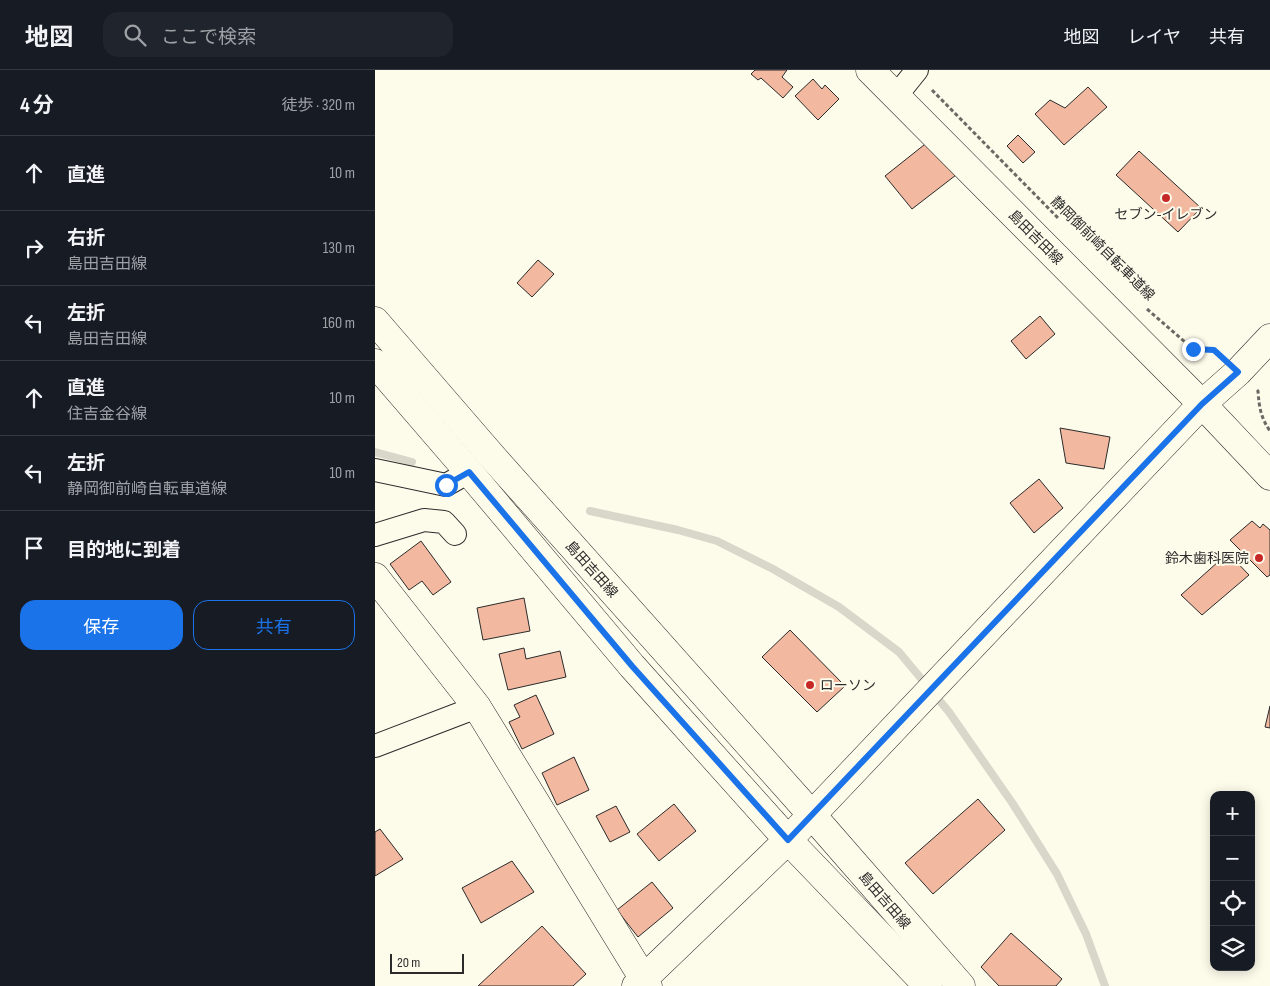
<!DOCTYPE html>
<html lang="ja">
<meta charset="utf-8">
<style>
body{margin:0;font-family:"Sofia Sans Condensed","Noto Sans JP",sans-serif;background:#20242c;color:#f1f3f6}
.controls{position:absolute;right:15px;bottom:15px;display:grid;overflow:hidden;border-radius:10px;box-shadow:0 2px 12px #0003}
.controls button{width:45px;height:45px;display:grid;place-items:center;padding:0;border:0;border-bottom:1px solid #363941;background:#171b24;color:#f1f3f6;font:25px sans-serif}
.scale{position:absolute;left:15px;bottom:12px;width:74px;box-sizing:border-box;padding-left:5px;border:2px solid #2b2b2b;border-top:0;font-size:14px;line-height:18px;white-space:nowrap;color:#2b2b2b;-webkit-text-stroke:4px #fdfbea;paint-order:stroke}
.stop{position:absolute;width:15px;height:15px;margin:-11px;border:4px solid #1a73e8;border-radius:50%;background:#fff}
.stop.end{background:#1a73e8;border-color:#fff;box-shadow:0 1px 5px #0008}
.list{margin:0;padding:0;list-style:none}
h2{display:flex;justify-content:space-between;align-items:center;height:65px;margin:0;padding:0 20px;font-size:21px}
h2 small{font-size:16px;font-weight:400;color:#9ea1a6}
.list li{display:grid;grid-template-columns:32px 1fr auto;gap:15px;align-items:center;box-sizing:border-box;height:75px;padding:0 20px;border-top:1px solid #363941}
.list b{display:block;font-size:19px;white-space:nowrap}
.list p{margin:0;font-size:16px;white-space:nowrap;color:#9ea1a6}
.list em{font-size:16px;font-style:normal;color:#9ea1a6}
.actions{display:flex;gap:10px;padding:15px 20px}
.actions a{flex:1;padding:11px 0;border:1px solid #1a73e8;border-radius:15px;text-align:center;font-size:18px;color:#1a73e8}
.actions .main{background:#1a73e8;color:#fff}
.icon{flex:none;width:28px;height:28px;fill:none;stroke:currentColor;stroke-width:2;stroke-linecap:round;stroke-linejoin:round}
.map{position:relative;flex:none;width:895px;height:916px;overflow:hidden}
header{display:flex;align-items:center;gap:30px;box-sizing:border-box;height:70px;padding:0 25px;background:#171b24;border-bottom:1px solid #363941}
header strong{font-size:24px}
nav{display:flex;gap:28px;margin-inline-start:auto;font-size:18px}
.search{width:350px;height:45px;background:#20242c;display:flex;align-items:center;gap:12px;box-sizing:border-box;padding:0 18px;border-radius:15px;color:#9ea1a6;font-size:19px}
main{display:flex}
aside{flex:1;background:#171b24}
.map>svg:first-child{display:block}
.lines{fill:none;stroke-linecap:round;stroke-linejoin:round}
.stream{stroke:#d8d7c9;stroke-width:8}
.building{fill:#f2b8a0;stroke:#2b2b2b}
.minor-casing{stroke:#2b2b2b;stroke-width:24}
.tertiary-casing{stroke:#2b2b2b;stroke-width:29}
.secondary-casing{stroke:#2b2b2b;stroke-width:29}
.primary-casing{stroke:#2b2b2b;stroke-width:29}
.path{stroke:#6a6964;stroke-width:3;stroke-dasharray:4 2.5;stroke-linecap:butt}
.minor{stroke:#fdfbea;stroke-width:22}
.tertiary{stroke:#fdfbea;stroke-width:28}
.secondary{stroke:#fdfbea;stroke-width:28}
.primary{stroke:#fdfbea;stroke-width:28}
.route{stroke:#1a73e8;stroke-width:6}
.poi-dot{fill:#c62828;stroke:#fdfbea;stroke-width:2}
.labels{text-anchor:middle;stroke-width:4;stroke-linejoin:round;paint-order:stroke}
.poi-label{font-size:14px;fill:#2b2b2b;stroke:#fdfbea}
.street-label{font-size:14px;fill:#2b2b2b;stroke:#fdfbea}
</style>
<header>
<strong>地図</strong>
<div class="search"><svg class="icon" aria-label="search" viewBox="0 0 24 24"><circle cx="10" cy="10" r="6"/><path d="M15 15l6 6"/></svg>ここで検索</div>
<nav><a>地図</a><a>レイヤ</a><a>共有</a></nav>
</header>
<main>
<aside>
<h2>4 分<small>徒歩 · 320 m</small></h2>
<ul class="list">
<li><svg class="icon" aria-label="ahead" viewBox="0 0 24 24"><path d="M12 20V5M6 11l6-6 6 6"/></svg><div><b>直進</b></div><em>10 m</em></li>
<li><svg class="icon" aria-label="right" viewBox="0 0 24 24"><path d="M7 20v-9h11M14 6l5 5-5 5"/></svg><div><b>右折</b><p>島田吉田線</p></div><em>130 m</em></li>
<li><svg class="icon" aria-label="left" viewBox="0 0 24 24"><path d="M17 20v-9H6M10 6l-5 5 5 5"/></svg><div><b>左折</b><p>島田吉田線</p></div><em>160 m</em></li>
<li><svg class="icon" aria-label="ahead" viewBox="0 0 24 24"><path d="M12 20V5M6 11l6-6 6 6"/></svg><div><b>直進</b><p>住吉金谷線</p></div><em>10 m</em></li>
<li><svg class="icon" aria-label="left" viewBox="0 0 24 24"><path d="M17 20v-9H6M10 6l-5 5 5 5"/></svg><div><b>左折</b><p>静岡御前崎自転車道線</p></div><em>10 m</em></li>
<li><svg class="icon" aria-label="arrive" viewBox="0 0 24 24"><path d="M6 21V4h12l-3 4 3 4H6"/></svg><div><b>目的地に到着</b></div></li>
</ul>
<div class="actions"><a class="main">保存</a><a>共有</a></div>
</aside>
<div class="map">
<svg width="895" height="916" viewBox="0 0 895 916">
<rect width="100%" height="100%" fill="#fdfbea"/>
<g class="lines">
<!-- stream -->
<g class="stream">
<path d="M0 382 37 392"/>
<path d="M215 441 303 460 342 471 398 499 464 537 524 582 574 642 638 734 682 804 711 864 730 916"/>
</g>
</g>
<!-- building -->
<g class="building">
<path d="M380 0H412L407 7 418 17 408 28 386 8 383 10 376 4Z"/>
<path d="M438 9 447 19 450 15 464 29 443 50 420 26Z"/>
<path d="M713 17 732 37 689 75 660 44 675 30 690 38Z"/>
<path d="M643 65 660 82 648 93 632 76Z"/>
<path d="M554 71 581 105 537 139 510 106Z"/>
<path d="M764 81 826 138 803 162 741 105Z"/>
<path d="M163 190 179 204 157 227 142 213Z"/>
<path d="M665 246 680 264 651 289 636 271Z"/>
<path d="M685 358 735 367 729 399 691 393Z"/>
<path d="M664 409 688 438 659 463 635 433Z"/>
<path d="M877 451 885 458 888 454 895 460V505L892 507 855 470Z"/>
<path d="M46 471 76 512 58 525 47 511 34 520 15 494Z"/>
<path d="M853 483 874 505 827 545 806 525Z"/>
<path d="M149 528 155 561 108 570 102 538Z"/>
<path d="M415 560 470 616 442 642 387 587Z"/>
<path d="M149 578 151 589 185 581 191 607 133 620 124 584Z"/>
<path d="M161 625 179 664 147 679 134 652 145 647 139 635Z"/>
<path d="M895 636V658L890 657Z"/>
<path d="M199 687 214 720 182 735 167 703Z"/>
<path d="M603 729 630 760 558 824 530 793Z"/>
<path d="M299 734 321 761 284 791 262 764Z"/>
<path d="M241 736 255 762 235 772 221 746Z"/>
<path d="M5 759 28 789 0 806V762Z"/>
<path d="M137 791 159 822 106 853 87 818Z"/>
<path d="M277 812 298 838 263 867 242 840Z"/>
<path d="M167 856 211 904 198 916H103Z"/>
<path d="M636 863 687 909 681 916H624L606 897Z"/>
</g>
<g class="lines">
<defs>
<g id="minor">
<path d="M521 26 542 0"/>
<path d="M0 400 71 415 94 402"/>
<path d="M0 465 49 450 69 452 80 464"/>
<path d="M0 676 102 637"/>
</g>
<g id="tertiary">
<path d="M0 507 102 637 273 916"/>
<path d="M261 916 413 770"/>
</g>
<path id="secondary" d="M827 334 863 302 895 268"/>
<g id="primary">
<path d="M0 251 115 384 436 744 586 916"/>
<path d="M0 293 94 402 257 596 413 770 553 916"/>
<path d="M827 334 895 406"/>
<path d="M413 770 827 334 495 0"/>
</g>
</defs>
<!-- minor casing -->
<use href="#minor" class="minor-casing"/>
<!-- tertiary casing -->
<use href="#tertiary" class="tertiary-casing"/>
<!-- secondary casing -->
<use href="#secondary" class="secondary-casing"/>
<!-- primary casing -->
<use href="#primary" class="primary-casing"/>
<!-- path -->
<g class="path">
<path d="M557 20 684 149"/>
<path d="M772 239 818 279 839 280 844 285"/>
<path d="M882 320 883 321C884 337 886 348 895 361"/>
</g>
<!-- minor -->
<use href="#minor" class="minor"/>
<!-- tertiary -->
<use href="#tertiary" class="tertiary"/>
<!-- secondary -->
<use href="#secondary" class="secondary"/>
<!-- primary -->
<use href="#primary" class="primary"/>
</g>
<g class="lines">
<!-- route -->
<path class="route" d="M71 415 94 402 257 596 413 770 827 334 863 302 839 280 818 279"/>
</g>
<!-- markers -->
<g class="poi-dot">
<circle cx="791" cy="128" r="5"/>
<circle cx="884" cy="488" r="5"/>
<circle cx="435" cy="615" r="5"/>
</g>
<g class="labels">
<!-- poi labels -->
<g class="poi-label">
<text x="791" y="149">セブン-イレブン</text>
<text x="874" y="493" text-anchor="end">鈴木歯科医院</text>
<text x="445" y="620" text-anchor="start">ローソン</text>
</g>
<!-- street labels -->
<g class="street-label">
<text transform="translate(661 167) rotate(45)" y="5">島田吉田線</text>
<text transform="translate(728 178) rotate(45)" y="5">静岡御前崎自転車道線</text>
<text transform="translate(217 499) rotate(48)" y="5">島田吉田線</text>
<text transform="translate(510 830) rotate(49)" y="5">島田吉田線</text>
</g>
</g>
</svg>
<div class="controls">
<button>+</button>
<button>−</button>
<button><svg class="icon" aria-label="locate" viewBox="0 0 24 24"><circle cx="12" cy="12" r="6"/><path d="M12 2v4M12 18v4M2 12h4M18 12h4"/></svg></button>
<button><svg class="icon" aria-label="layers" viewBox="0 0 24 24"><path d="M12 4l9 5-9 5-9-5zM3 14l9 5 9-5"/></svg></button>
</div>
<div class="scale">20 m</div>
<div class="stop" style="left:71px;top:415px"></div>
<div class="stop end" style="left:818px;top:279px"></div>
</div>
</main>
